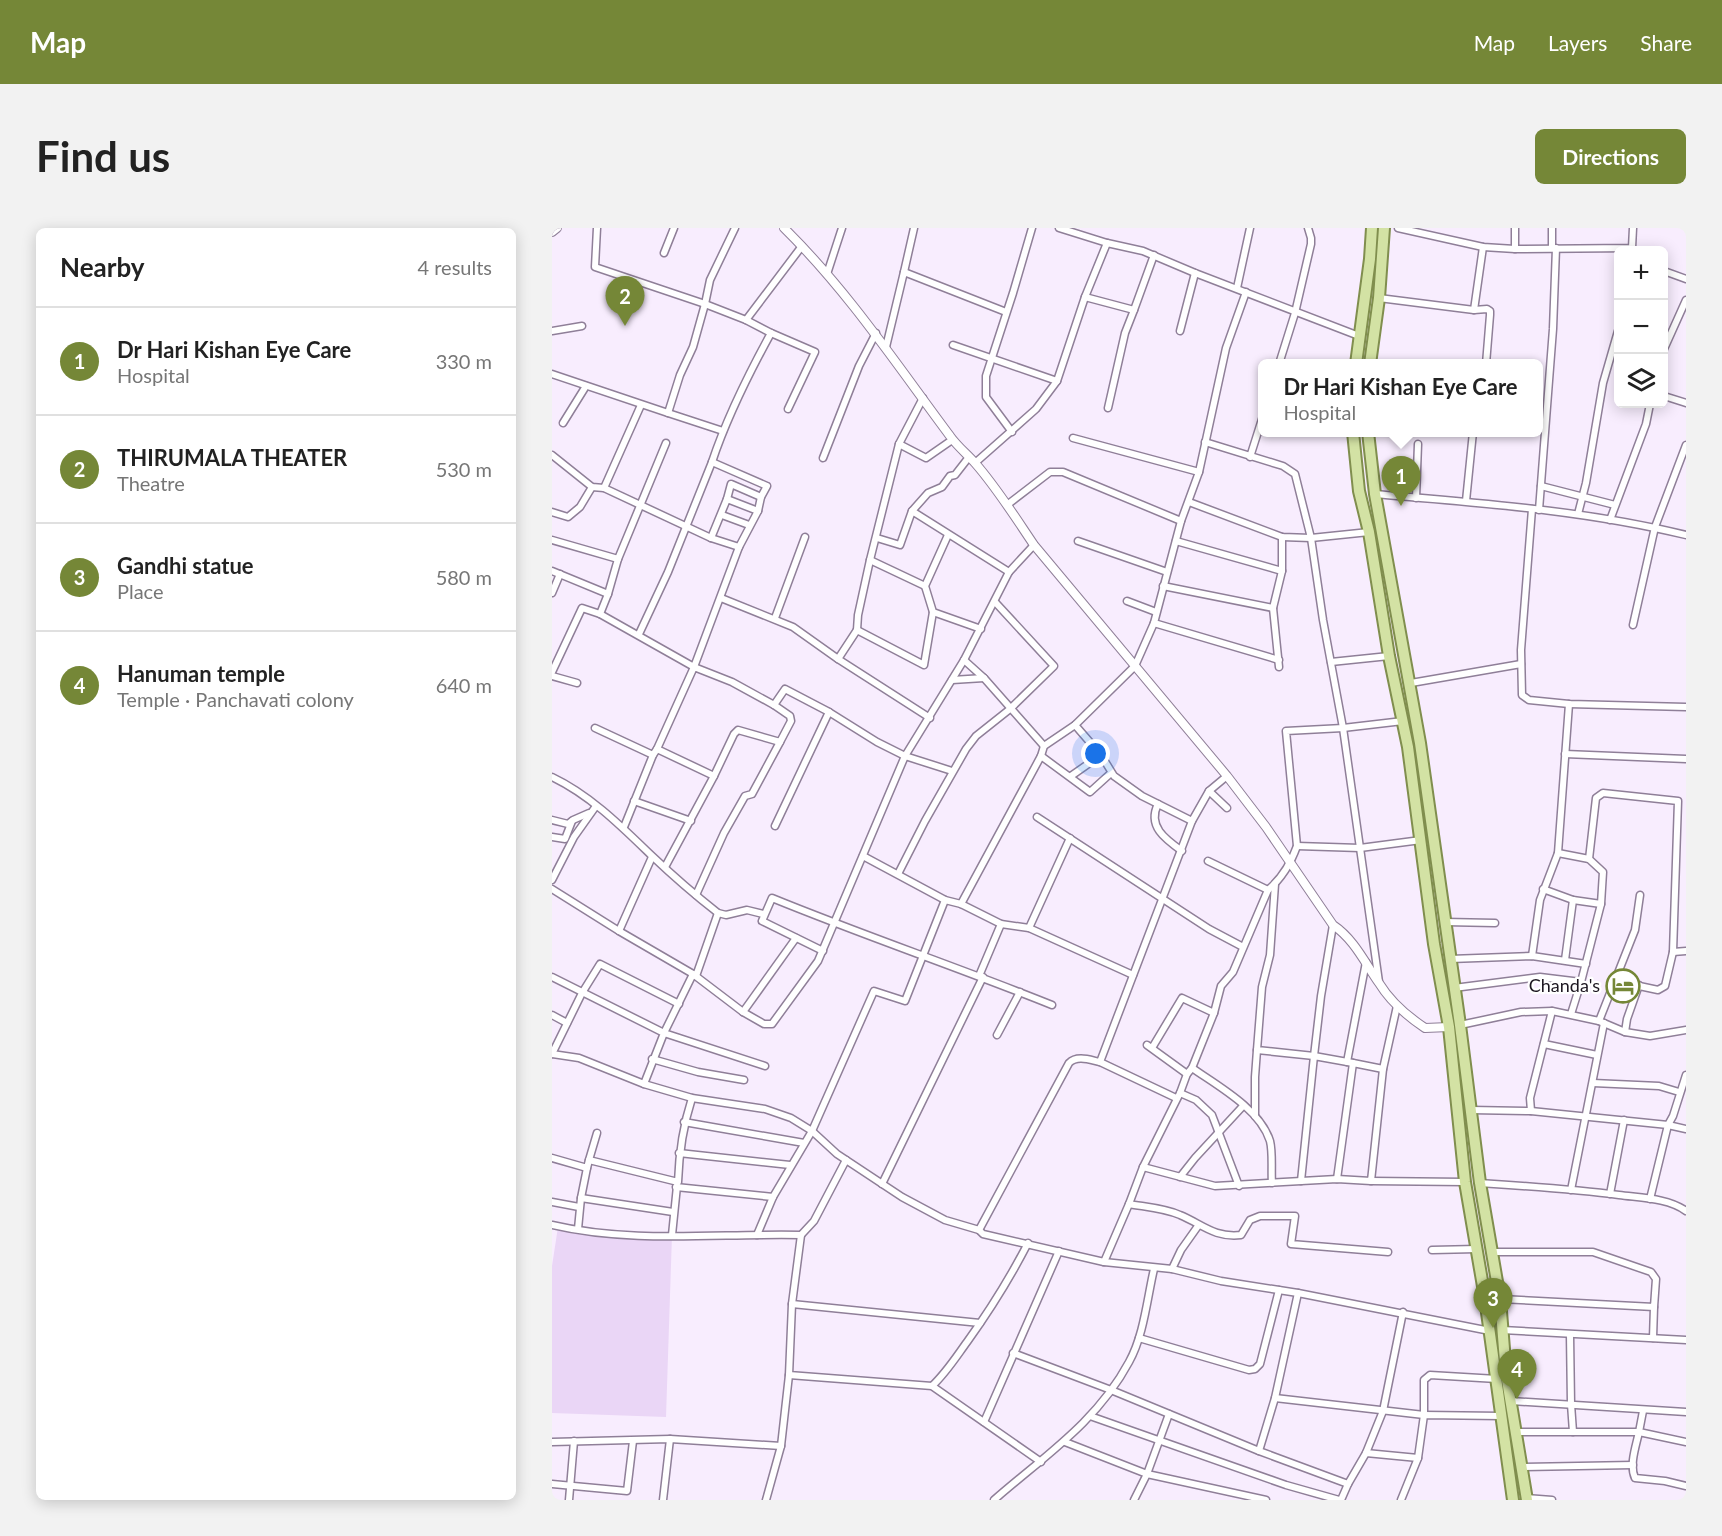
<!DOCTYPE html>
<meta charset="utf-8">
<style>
body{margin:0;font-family:Lato,sans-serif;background:#f2f2f2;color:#222}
.controls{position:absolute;right:18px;top:18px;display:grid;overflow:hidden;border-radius:9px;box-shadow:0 3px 15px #0003}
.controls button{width:54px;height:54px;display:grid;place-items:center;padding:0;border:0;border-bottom:2px solid #e0e0e0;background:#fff;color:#222;font:30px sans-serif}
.you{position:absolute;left:544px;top:526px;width:21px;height:21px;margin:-15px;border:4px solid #fff;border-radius:50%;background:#1a73e8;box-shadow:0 0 0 9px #1a73e833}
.badge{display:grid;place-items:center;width:39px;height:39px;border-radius:50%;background:#758737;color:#fff;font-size:20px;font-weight:700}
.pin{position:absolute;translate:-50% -50px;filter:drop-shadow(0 2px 3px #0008)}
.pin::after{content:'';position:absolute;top:32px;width:21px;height:18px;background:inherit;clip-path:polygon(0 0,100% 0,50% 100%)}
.popup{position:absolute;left:706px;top:131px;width:285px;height:78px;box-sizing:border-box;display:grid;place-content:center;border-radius:9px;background:#fff;filter:drop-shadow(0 2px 4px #0005);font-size:20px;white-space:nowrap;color:#767676}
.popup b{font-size:22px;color:#222}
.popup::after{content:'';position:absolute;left:50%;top:100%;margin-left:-12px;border:12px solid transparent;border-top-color:#fff}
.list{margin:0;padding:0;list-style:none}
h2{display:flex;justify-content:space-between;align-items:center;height:78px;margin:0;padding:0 24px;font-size:26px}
h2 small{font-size:20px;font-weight:400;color:#767676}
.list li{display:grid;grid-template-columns:39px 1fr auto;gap:18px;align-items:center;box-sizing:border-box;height:108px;padding:0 24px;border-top:2px solid #e0e0e0}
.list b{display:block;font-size:22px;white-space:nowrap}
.list p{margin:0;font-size:20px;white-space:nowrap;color:#767676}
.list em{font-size:20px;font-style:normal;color:#767676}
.icon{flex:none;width:33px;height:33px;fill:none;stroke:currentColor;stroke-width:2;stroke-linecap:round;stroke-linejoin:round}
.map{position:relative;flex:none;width:1134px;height:1272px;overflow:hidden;border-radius:9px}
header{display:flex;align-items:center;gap:36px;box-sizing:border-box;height:84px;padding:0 30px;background:#758737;color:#fff}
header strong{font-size:28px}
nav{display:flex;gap:33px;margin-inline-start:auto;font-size:21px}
.intro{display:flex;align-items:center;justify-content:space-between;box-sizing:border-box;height:144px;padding:0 36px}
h1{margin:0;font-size:42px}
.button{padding:15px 27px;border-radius:9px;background:#758737;color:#fff;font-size:21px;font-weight:700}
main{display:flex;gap:36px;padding:0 36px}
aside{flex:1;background:#fff;border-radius:9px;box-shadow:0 3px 15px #0003}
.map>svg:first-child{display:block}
.green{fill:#ead6f6}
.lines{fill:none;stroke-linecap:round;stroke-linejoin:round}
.minor-casing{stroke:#8f7f98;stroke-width:9}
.tertiary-casing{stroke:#8f7f98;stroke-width:10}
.primary-casing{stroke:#808e4e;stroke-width:14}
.minor{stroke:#fff;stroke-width:6}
.tertiary{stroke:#fff;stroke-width:8}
.primary{stroke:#d3e2a4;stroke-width:10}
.labels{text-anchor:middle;stroke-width:4.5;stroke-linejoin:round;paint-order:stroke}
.poi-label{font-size:18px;fill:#1c1620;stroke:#fff;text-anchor:end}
</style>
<header>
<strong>Map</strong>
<nav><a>Map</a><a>Layers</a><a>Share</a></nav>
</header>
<div class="intro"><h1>Find us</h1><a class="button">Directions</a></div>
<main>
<aside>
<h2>Nearby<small>4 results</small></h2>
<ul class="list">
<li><span class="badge">1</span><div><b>Dr Hari Kishan Eye Care</b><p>Hospital</p></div><em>330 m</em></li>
<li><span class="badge">2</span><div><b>THIRUMALA THEATER</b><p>Theatre</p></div><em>530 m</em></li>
<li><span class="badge">3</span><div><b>Gandhi statue</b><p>Place</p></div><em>580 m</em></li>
<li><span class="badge">4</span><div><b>Hanuman temple</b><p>Temple · Panchavati colony</p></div><em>640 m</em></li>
</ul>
</aside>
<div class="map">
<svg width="1134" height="1272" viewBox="0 0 1134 1272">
<rect width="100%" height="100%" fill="#f8edfe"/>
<!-- green -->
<path class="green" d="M6 999 120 1007 114 1189 0 1185V1038Z"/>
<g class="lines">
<defs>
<g id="minor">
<path d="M45 0 43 39 153 76 194 92 250 18"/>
<path d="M507 0 555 15 591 23 643 45 807 108"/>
<path d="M846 0 931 19 963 21 1080 20 1081 0"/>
<path d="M1000 0V20"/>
<path d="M963 21V0"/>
<path d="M112 25 122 0"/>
<path d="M1112 43 1134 51"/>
<path d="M352 44 362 0"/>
<path d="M275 46 290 0"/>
<path d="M685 60 698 0"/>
<path d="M694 64 674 120 647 244 629 293 602 395 727 432"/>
<path d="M533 69 555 15"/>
<path d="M827 70 922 82 935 81 938 83V87L934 136"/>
<path d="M582 82 602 27"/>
<path d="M922 82 931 19"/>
<path d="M0 103 30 98"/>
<path d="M628 103 643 45"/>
<path d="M219 105 263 124 236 181"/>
<path d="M401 117 505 153"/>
<path d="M334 119 352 44 454 84"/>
<path d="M1112 121 1134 72"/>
<path d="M727 136 743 85 759 16V10L756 0"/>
<path d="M0 146 116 185 128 147 141 119 153 76 158 52 183 0"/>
<path d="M1112 168 1134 175"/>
<path d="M116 185 171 203"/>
<path d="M11 195 34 158"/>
<path d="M460 204 434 169V148L461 65 480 0"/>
<path d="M521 210 647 244"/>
<path d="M653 214 731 238 743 246 759 310 771 392 791 500 827 754"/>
<path d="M347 216 374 230 400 212"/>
<path d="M0 227 40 259 52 260 159 310 187 319"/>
<path d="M698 229 711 188"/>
<path d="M271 230 307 138 324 105"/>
<path d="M160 234C175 189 196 147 219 105L194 92"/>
<path d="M423 235 484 181 505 153 533 69 582 82 573 105 556 180"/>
<path d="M989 258 1063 277"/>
<path d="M52 260 89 177"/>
<path d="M823 266C927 275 1032 282 1134 307"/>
<path d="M864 270 866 216"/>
<path d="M175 271 179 256 209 269"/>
<path d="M914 273 921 204"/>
<path d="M637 274 730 309 759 310 817 304"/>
<path d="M455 277 498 244H511L629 293"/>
<path d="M980 281 969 422 970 467 977 472 1017 476 1134 479"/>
<path d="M987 282 1001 101 1004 20"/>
<path d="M360 283 376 265 390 259 398 248 403 247 417 229"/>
<path d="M0 284 16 289 28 279 40 259"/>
<path d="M1026 286 1034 255 1051 155 1066 103"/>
<path d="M170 287 197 297"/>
<path d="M1058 292 1094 196 1098 176"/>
<path d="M396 307 373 358 381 384 429 401"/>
<path d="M159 310 175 271 206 283"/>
<path d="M325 310 348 317 360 283 457 344"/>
<path d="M0 312 66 331 56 366 48 386"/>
<path d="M526 313 615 344"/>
<path d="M624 313 730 343"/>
<path d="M66 331 114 215"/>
<path d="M318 332 373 358"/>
<path d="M0 343 56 366"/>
<path d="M611 358 721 380"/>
<path d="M0 365 8 346"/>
<path d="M169 370 241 399 286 431"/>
<path d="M575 373 604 384"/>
<path d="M223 390 253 309"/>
<path d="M1081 397 1103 299 1134 217"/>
<path d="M305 402 306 387 318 332 347 216 371 170"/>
<path d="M412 432 432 450 492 518"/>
<path d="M779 434 837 428"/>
<path d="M727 439 721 380 730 343V309"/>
<path d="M0 444 30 380 48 386 142 439 187 319 206 283 209 269 215 258 160 234 116 344 87 406"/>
<path d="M0 448 25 455"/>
<path d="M400 452 432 450"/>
<path d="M859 455 969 436"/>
<path d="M378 490 286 431 305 402 372 437 381 384"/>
<path d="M523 497 549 527 562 548 590 568 640 593"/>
<path d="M43 500 101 527"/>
<path d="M1013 526 1134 531"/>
<path d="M489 528 538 564 559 545"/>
<path d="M162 548 182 506 186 502 228 514 239 493 238 488 222 477"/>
<path d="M519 548 549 527"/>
<path d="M0 549C38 567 69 598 99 627 120 647 143 667 166 685L174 687 195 682 211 686"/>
<path d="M657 563 675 580"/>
<path d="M82 573 139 593"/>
<path d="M606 576C595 598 613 611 630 623"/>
<path d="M485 589 657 701 691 719"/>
<path d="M0 592 16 596 21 592 37 585"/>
<path d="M223 598 277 484 325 514 353 528 400 543"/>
<path d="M72 599 101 527 105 521"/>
<path d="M0 609 13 611 20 593"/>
<path d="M745 618 808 620 869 612"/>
<path d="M1006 625 1017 476"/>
<path d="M311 628 393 672 409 676 449 696 477 700 581 747"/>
<path d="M1037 631 1044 570 1051 565 1126 573 1121 724 1113 758 1106 762 1064 753"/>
<path d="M656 633 716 662"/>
<path d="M113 639 162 548 105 521 142 439 180 454 222 477 233 461 277 484"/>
<path d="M346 646 373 593 414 521 424 508 458 481 502 438 443 374"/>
<path d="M0 652 22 609 44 578"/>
<path d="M723 656 718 727 710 759 705 822 762 828 769 768 781 697"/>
<path d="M0 661 67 703 141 746 191 784 212 796H220L266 733 353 528 412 432 457 344 482 317"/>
<path d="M991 661 1021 672 1049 676"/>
<path d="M144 667 172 605 193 568 200 566 228 514"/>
<path d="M409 676 489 528 492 518 523 497 583 438 602 395"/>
<path d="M893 694 943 695"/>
<path d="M477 700 518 610"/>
<path d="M67 703 100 629"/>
<path d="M271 723 210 693 220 670C313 708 408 740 500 777"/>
<path d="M1121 724 1134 723"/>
<path d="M980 728 988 672 1006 625 1037 631 1051 644 1049 676 1029 754"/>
<path d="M898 731 980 728 1034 736"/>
<path d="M1013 732 1021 672"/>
<path d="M141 746 112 805 213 838"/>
<path d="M144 748 166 685"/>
<path d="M427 748 449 696"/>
<path d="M0 749 112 805 92 856"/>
<path d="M902 760 988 749 1029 754 1019 786"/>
<path d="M191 784 244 710"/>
<path d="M0 787 15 795"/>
<path d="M1047 793 1083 702 1088 667"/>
<path d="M908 797 969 784 1000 783 1047 793 1073 804 1098 808 1134 802"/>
<path d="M1073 804 1075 791 1087 757"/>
<path d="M445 807 468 764"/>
<path d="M992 816 1045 827"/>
<path d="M595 817 635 846"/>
<path d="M600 820 630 770 662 785"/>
<path d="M0 826 27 830 92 856 140 870 213 881 239 890 260 903 285 926 350 969 393 992 427 1002 431 1006 552 1034 620 1041 669 1053 746 1065 938 1103"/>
<path d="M0 826 30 765 48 736 127 776"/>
<path d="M100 831 146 844 192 852"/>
<path d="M795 834 814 734"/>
<path d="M640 840C666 858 708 881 718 913 721 925 719 943 720 955"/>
<path d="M1041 855 1107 858 1127 864"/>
<path d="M628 865 644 872 660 887 687 958"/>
<path d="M624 870 548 834 640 593 657 563 675 548"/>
<path d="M919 882 979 883 1116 897 1134 901"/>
<path d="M979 883 978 870 1000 783"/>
<path d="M703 888V849L705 822"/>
<path d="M132 894 252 915"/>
<path d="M127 925 238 937"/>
<path d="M0 930 35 940 37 932 126 954C127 925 131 898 140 870"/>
<path d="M37 932 45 905"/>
<path d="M591 939 663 958 785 951 819 953 831 841 845 778"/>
<path d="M628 949 643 930 691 878"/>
<path d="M785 951 801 835 831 841"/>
<path d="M749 953 762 828 801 835"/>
<path d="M819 953 913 954"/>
<path d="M928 955C974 958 1021 961 1067 967 1089 970 1116 970 1134 983"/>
<path d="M330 956 431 749"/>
<path d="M124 959 221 969"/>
<path d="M1019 962 1052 795"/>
<path d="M1058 966 1072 892"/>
<path d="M29 970 35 940"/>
<path d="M1098 971 1116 897 1121 888 1134 847"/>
<path d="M0 974 27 979"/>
<path d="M577 976C594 979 612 980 628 987 650 996 662 1010 689 1007L698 992 708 988H743L739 1016 836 1024"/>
<path d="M0 997C80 1016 168 1005 249 1007L262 993 294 932"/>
<path d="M26 1001 29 970 121 984"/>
<path d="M427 1002 517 835C525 827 538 832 548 834"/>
<path d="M120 1007 125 958"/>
<path d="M205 1007 221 969 260 903 322 763 353 773 393 672"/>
<path d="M249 1007 240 1076 237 1147 380 1158 489 1234"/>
<path d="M880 1022 925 1021"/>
<path d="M940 1024H1041L1099 1044 1104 1051 1102 1079 948 1071"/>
<path d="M552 1034 577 976 591 939 628 865 635 846 640 840 662 785 669 758 681 744 716 662C730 650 739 635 745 618L734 503 791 500 851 493"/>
<path d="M620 1041 629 1022 646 998"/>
<path d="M746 1065 723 1170 707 1223 796 1256 814 1225 831 1183 851 1084"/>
<path d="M240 1076 428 1095"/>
<path d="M950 1102 1134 1112"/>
<path d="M1018 1107 1019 1176 1021 1204"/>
<path d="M587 1110 697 1142 703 1141 708 1136 727 1062"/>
<path d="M1101 1110 1102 1079"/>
<path d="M461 1125 559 1162 707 1223"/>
<path d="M380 1158C394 1145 404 1129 415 1114 438 1082 458 1050 476 1015"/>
<path d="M723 1170 872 1187V1152L878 1147 945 1151"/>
<path d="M959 1173 1134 1184"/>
<path d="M1091 1183 1087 1204 1134 1214"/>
<path d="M538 1188 734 1257 787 1272"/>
<path d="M432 1194 507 1023"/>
<path d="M963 1204H1087C1084 1218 1077 1237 1083 1250L1113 1253 1134 1258"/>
<path d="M0 1214 118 1211 229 1218"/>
<path d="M513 1214 595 1246 714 1272"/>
<path d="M814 1225 866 1230"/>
<path d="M970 1239 1081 1237"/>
<path d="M0 1256 75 1263 81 1213"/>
<path d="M974 1270 1000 1272"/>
<path d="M17 1272 22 1213"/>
<path d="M111 1272 118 1211"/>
<path d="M214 1272 229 1218 237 1147"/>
<path d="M442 1272C491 1229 545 1194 577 1134 592 1107 595 1071 602 1041"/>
<path d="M582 1272 595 1246 617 1186"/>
<path d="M789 1272 796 1256"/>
<path d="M849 1272 866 1230 872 1187 949 1188"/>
</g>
<g id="tertiary">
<path d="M232 0C296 63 345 137 398 208 405 218 415 226 423 235 445 260 463 289 482 317L675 548 714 599 781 697C802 711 813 735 827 755 838 773 855 788 873 800L897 799"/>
<path d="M0 4 5 0"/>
</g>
<g id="primary">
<path d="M804 136 818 31 820 0"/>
<path d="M818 136 827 70 832 0"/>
<path d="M801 204 807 263 817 304 837 428 856 519 882 716 897 799 913 954 933 1070 961 1272"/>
<path d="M816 204 823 266 868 515 908 797 928 955 948 1071 954 1146 975 1272"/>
</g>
</defs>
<!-- minor casing -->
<use href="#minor" class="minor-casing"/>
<!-- tertiary casing -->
<use href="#tertiary" class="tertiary-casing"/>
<!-- primary casing -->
<use href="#primary" class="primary-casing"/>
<!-- minor -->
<use href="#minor" class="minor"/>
<!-- tertiary -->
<use href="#tertiary" class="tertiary"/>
<!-- primary -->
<use href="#primary" class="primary"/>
</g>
<!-- icons -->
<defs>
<symbol id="hotel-ring" viewBox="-11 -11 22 22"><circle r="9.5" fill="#fff" stroke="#758737" stroke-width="1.5"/><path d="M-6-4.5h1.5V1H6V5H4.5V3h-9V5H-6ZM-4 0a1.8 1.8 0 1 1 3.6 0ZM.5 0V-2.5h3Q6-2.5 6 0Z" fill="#758737"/></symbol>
</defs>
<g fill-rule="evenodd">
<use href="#hotel-ring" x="1052" y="739" width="38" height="38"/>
</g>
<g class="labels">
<!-- poi labels -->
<g class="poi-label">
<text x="1048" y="764">Chanda's</text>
</g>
</g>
</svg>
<div class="controls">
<button>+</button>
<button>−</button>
<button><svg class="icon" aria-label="layers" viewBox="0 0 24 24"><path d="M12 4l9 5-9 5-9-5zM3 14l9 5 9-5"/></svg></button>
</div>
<div class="you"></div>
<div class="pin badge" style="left:849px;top:278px">1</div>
<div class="popup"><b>Dr Hari Kishan Eye Care</b>Hospital</div>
<div class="pin badge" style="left:73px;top:98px">2</div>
<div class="pin badge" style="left:941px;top:1100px">3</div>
<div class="pin badge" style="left:965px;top:1171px">4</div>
</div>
</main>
